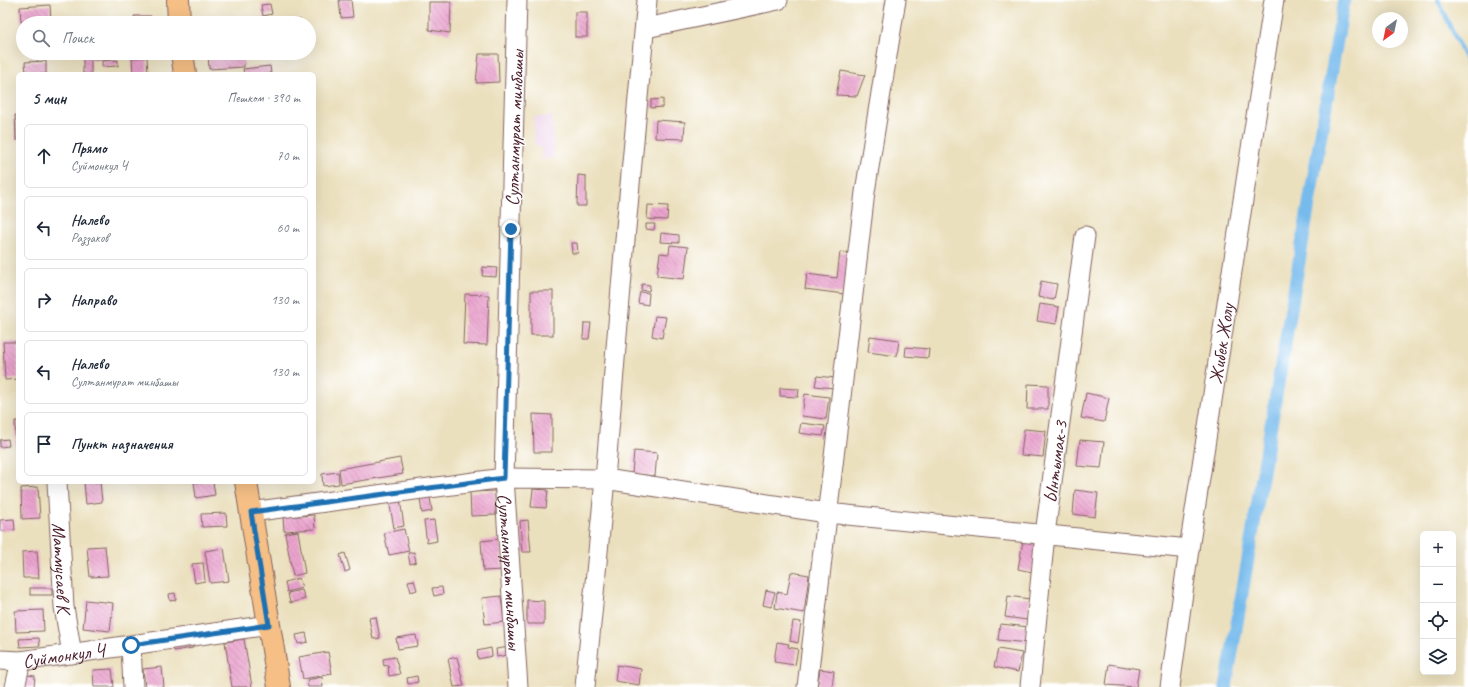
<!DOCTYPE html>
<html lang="ru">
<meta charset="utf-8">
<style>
body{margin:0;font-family:Caveat,sans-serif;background:#f6f6f7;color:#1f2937}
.controls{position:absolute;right:12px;bottom:12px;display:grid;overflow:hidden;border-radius:6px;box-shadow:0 4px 16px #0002}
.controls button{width:36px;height:36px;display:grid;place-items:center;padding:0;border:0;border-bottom:1px solid #e0e1e3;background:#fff;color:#1f2937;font:20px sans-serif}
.compass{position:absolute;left:1372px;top:12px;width:36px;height:36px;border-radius:50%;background:#fff;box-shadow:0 4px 16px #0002;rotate:213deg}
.stop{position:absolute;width:12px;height:12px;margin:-9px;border:3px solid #1f6fb2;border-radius:50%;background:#fff}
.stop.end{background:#1f6fb2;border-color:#fff;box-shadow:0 1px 4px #0008}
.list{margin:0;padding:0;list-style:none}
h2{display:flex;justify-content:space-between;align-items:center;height:52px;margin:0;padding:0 16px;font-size:17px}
h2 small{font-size:13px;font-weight:400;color:#747a83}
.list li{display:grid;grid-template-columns:26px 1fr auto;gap:12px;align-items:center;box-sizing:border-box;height:64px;margin:0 8px 8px;padding:0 8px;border:1px solid #e0e1e3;border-radius:6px}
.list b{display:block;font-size:15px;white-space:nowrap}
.list p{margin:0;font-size:13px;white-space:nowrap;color:#747a83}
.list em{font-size:13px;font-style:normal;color:#747a83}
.icon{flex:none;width:22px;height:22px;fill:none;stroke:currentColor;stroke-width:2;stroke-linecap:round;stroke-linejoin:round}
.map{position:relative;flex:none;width:1468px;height:687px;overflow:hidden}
.search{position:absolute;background:#fff;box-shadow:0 4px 16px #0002;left:16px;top:16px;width:300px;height:44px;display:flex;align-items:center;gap:10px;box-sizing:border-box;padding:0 14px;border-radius:22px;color:#747a83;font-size:15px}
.panel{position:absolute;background:#fff;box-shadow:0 4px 16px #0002;left:16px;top:72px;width:300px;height:412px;border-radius:6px}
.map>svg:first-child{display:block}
.built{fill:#edd1e9}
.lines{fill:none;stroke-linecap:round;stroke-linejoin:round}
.stream{stroke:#77bbed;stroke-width:4}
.canal{stroke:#77bbed;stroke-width:13}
.building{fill:url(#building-back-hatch)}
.minor-casing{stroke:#82635e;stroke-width:21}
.major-casing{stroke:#82635e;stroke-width:24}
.minor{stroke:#fff;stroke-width:19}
.major{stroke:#f5bf86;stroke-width:22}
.route{stroke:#1f6fb2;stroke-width:5}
.labels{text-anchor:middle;stroke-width:3;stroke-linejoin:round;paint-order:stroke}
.street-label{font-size:19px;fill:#4a1f2b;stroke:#fff}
</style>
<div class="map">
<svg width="1468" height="687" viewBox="0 0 1468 687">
<defs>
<pattern id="building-back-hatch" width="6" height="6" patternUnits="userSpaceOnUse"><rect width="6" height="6" fill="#eba4cf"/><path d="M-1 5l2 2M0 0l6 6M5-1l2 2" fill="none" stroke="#c085a8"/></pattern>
</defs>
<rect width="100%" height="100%" fill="#fff"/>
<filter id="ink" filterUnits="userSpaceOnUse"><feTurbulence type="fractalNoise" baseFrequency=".025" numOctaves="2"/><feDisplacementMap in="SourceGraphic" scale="8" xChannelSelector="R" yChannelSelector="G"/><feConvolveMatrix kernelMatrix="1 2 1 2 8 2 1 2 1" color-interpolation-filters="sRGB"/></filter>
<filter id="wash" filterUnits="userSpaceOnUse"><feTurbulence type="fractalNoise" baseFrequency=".012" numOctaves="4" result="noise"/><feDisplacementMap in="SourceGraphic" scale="16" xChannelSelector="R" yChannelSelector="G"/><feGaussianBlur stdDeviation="0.9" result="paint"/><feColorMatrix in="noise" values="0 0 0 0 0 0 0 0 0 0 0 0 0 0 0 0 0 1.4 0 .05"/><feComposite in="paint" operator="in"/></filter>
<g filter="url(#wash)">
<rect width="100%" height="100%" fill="#ebe0be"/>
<!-- built -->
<path class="built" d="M552 116 554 158 541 159V147H535L533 117Z"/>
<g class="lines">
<!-- stream -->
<path class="stream" d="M1438 0 1468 65"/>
<!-- canal -->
<path class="canal" d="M1226 687 1344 0"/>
</g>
<g id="blocks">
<!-- building -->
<g class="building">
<path d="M339 0H351L353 17 341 18Z"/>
<path d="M429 2H451L450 33 429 30Z"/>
<path d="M270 4 272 14 263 16 261 5Z"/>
<path d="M50 5 51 21 21 22 20 7Z"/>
<rect x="575" y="12" width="12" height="25"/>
<path d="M134 16H151L152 23H135Z"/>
<path d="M268 17 269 23H258V18Z"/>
<path d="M301 20V23H282V21Z"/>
<rect x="83" y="53" width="8" height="21"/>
<path d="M93 53H112V59L93 60Z"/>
<path d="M208 53H243L244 67 209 69Z"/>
<path d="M479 54H498L499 82 476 83Z"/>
<path d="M147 57 148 74H133L132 58Z"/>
<path d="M118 60V66L102 67V61Z"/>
<path d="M46 61V74H26L25 62Z"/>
<path d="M270 66 271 74H244L243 69Z"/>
<path d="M841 71 865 75 857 96 836 95Z"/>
<path d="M663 99V107L651 108V100Z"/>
<path d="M15 115H18V140H16Z"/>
<path d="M656 120 685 122 684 139 655 138Z"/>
<path d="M578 175 586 176V206H577Z"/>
<path d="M648 205 668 206 667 220 647 219Z"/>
<path d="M646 224H655L654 230 646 229Z"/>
<path d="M661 233 679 235V243L660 242Z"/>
<path d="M571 243H577L578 253H572Z"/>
<path d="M670 245 688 247 684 279 657 276 660 253 669 254Z"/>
<path d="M840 252 849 253 844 294 805 289 807 274 837 278Z"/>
<path d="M483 267 497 268 496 277 482 276Z"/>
<path d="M1041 281 1057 284 1054 300 1038 297Z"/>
<path d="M642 284 650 285 649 291 641 290Z"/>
<rect x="531" y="291" width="22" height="44"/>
<path d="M640 292 649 293 648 305 638 303Z"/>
<path d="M465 294 489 295 487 345 463 344Z"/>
<path d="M1040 304 1059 307 1056 324 1037 321Z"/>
<path d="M655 316 666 317 662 338 652 336Z"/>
<path d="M584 323H591L589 339H583Z"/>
<path d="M870 336 899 340 897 356 868 352Z"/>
<path d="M3 342H18V379L5 380Z"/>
<path d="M906 347 929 349 928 358 905 356Z"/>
<path d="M817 376 835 378 834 388 815 386Z"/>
<path d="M1028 384 1048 385V409H1027Z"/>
<path d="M780 388 799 389 798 397 780 396Z"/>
<path d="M1086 393 1109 398 1104 422 1081 418Z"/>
<path d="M805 394 829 397 826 419 802 416Z"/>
<path d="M533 414 552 415V452H534Z"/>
<path d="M15 421H18V459H16Z"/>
<path d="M801 423 825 426 823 436 799 433Z"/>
<path d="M1024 429 1046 431 1043 457 1021 455Z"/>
<path d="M8 439 9 446 0 447V440Z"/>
<path d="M1080 440 1104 442 1101 468 1077 466Z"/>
<path d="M634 451 657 453 655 476 632 474Z"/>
<path d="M400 458 403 474 341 484 339 469Z"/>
<path d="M338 472 339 484 323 486 322 474Z"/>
<path d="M84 482H100L102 502 86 504Z"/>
<path d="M194 482H213L215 495 196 498Z"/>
<path d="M38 487 40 518 22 519 21 488Z"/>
<path d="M533 489 548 490 546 508 531 507Z"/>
<path d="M429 490 432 511 422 513 419 491Z"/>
<path d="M1075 490 1098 493 1095 517 1073 514Z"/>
<path d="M495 491 496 515 471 516 470 492Z"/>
<path d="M400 499 404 526 394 528 389 500Z"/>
<path d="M226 513 227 526 202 527 201 514Z"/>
<path d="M314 515 315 529 284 531 283 517Z"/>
<path d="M14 519 15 530 0 531V520Z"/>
<path d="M434 520 437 541 427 543 424 521Z"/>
<path d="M528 520 531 552H522L520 521Z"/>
<path d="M404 529 409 551 389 555 384 533Z"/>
<path d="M298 531 305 573 293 576 285 533Z"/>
<path d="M500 539 503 570 483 571 481 541Z"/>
<path d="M1023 541 1037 544 1032 572 1018 569Z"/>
<path d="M105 546 108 576 90 577 87 547Z"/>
<path d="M224 548 229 581 210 583 205 551Z"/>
<path d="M37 551 39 578H23L22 552Z"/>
<path d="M414 552 416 562 410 564 408 553Z"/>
<path d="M345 553 350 570 345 572 340 555Z"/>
<path d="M203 563 205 581 195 583 192 564Z"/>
<path d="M791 572 809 575 804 613 775 608 777 592 787 594Z"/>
<path d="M299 578 302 588 287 592 285 582Z"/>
<path d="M414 580 417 590 411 592 408 581Z"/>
<path d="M442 587 443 594 434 596 432 588Z"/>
<rect x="30" y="588" width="22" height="7"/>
<path d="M302 590 305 599 290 603 288 593Z"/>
<path d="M766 590 775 592 771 607 763 605Z"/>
<path d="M175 593 176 600 170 601 169 594Z"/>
<path d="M501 596 504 622 485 624 482 598Z"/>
<path d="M1008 596 1030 599 1027 620 1005 617Z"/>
<path d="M86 600 113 603 110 631 83 628Z"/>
<path d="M527 600 544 601V624H527Z"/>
<path d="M43 610 44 631 16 632 15 611Z"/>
<path d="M376 617 380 638 373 639 369 618Z"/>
<path d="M793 621 801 622 798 643 790 641Z"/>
<path d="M1000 624 1030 627 1028 643 998 640Z"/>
<path d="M306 633 308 642 298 644 296 635Z"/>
<path d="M416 635 418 646 398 649 396 638Z"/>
<path d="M39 638 40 646 20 647 19 639Z"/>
<path d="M244 639 252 687H232L225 642Z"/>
<path d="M172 642 193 646V648L174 651Z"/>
<path d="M777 642 789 644 788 647 798 649 795 665 774 662Z"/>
<path d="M510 647 512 654 497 657 496 649Z"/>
<path d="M491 648 492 656 478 659 477 651Z"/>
<path d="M998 649 1022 653 1018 672 994 667Z"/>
<path d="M328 652 332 674 303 679 299 657Z"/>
<path d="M395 657 400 674 389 676 388 665 384 666 383 659Z"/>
<path d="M457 657 464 686 454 687 448 659Z"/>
<path d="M1109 664 1139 669 1136 687 1106 685Z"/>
<path d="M617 665 641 669 639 685 615 681Z"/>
<path d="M162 667 164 687H145L143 669Z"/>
<path d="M112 669 114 687H94L93 670Z"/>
<path d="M820 669 834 671 832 687H817Z"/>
<path d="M26 675 35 676 34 687H24Z"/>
<path d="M417 676 418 682 408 684 407 678Z"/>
<path d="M322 677 323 687H308L307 680Z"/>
</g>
</g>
</g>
<g filter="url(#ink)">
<use href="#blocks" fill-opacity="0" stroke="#82635e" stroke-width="1"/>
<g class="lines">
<defs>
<g id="minor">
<path id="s1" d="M517 0 504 478 518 687"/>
<path d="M646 28 778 0"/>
<path id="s2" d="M57 482 64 607 72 654"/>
<path d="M251 512 504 478 605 479 827 513 1189 549"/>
<path d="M131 645 133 687"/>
<path id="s3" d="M0 660 21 661 269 625"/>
<path d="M15 687 21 661"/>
<path d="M585 687 605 479 626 228 647 0"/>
<path d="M807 687 865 192 896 0"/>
<path id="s4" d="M1030 687 1045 534 1085 236"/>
<path id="s5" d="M1170 687 1189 549 1274 0"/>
</g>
<g id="major">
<path d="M178 0 179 23"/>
<path d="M182 53 185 74"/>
<path d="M246 482 279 687"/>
</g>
</defs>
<!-- minor casing -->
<use href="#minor" class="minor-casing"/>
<!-- major casing -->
<use href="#major" class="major-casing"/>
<!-- minor -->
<use href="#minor" class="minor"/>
<!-- major -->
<use href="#major" class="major"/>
</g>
</g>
<g class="lines" filter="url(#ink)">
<!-- route -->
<path class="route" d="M131 645 269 625 251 512 504 478 511 229"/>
</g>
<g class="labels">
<!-- street labels -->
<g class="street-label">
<text transform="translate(514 128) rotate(-88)" y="7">Султанмурат минбашы</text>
<text dy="7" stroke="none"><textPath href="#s5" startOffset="347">Жибек Жолу</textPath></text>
<text dy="7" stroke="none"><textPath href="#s4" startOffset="227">Ынтымак-3</textPath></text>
<text dy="7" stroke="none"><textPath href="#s2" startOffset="86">Матмусаев К</textPath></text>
<text dy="7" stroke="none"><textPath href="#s1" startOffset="572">Султанмурат минбашы</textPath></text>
<text dy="7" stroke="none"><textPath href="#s3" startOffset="64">Суймонкул Ч</textPath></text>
</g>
</g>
</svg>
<div class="controls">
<button>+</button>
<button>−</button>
<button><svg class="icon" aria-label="locate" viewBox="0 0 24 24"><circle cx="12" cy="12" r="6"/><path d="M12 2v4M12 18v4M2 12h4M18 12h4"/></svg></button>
<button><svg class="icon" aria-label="layers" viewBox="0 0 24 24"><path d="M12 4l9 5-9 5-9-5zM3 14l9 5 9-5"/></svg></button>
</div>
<svg class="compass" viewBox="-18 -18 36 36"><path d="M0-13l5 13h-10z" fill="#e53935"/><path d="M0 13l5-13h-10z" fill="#747a83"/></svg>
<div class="stop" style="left:131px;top:645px"></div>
<div class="stop end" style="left:511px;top:229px"></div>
<div class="search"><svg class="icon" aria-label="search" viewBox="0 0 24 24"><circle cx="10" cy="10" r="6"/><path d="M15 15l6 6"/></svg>Поиск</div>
<section class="panel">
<h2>5 мин<small>Пешком · 390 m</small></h2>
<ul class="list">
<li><svg class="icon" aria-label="ahead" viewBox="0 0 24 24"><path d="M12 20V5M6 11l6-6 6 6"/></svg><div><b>Прямо</b><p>Суймонкул Ч</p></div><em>70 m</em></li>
<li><svg class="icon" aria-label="left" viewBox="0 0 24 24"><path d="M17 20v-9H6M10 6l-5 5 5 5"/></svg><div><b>Налево</b><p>Раззаков</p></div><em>60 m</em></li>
<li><svg class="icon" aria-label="right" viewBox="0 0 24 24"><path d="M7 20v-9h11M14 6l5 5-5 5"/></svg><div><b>Направо</b></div><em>130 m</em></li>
<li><svg class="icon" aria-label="left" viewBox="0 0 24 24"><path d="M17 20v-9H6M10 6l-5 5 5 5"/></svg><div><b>Налево</b><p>Султанмурат минбашы</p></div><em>130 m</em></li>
<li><svg class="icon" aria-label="arrive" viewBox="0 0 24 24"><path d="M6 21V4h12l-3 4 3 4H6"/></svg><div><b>Пункт назначения</b></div></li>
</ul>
</section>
</div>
